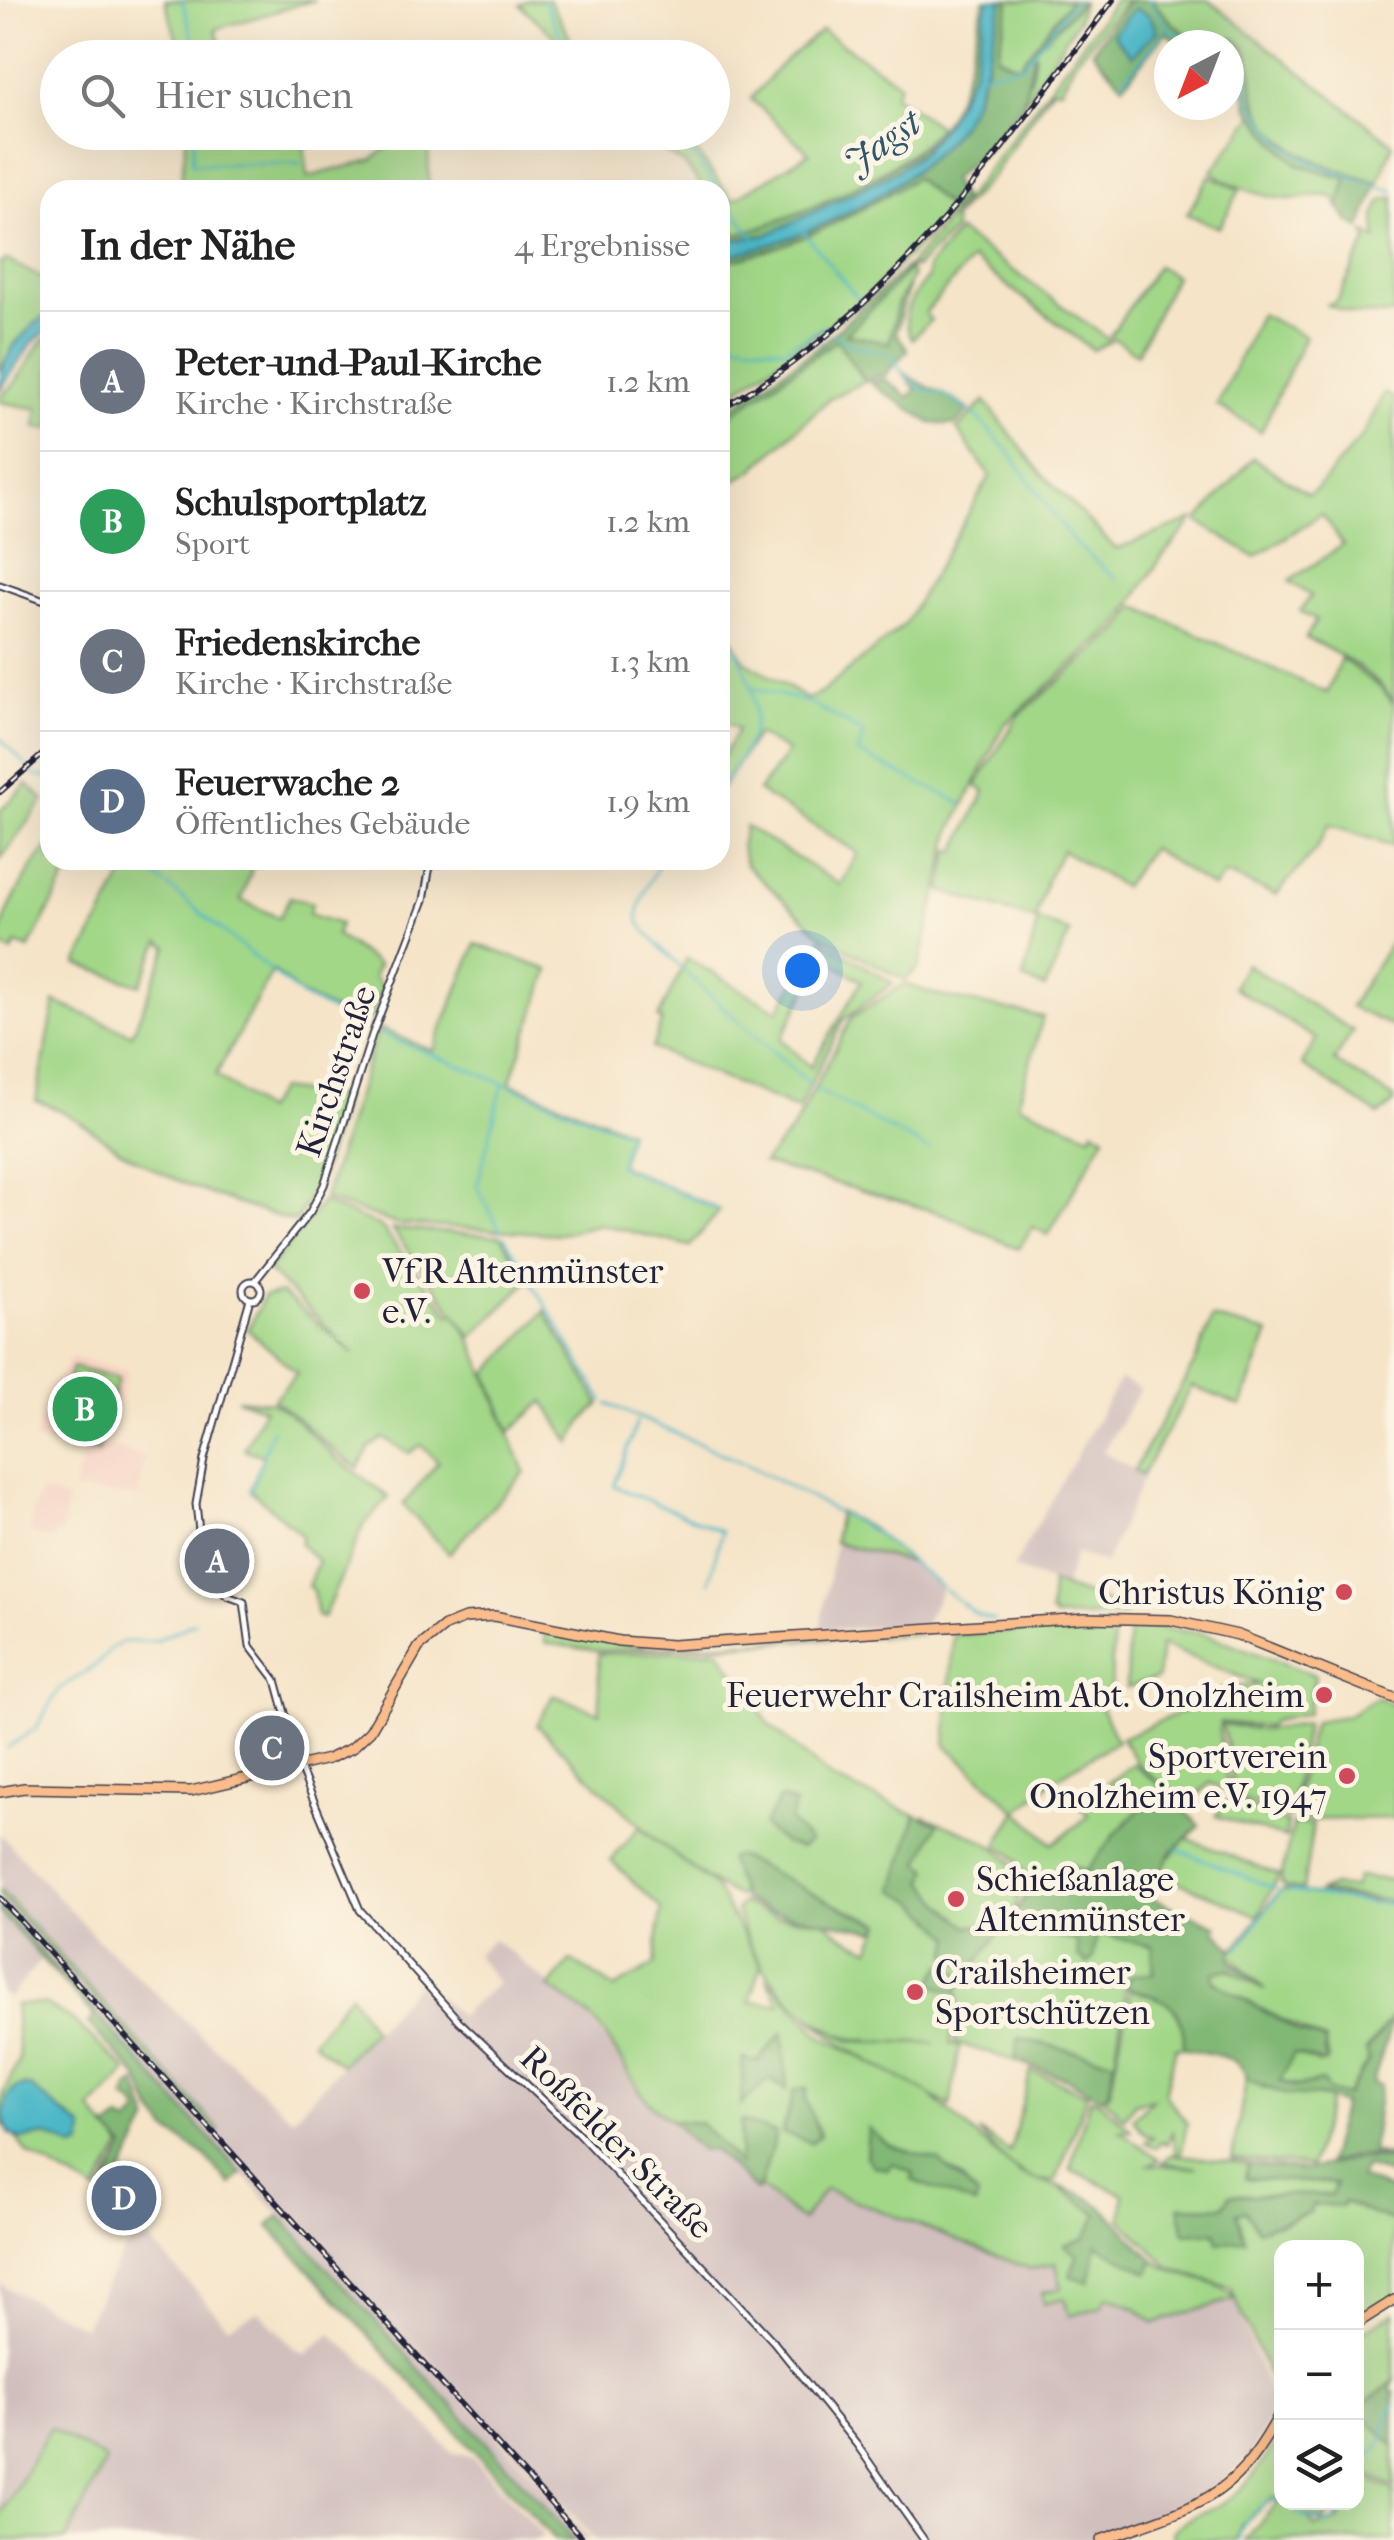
<!DOCTYPE html>
<html lang="de">
<meta charset="utf-8">
<style>
body{margin:0;font-family:"IM FELL French Canon",serif;background:#f2f2f2;color:#222}
.controls{position:absolute;right:30px;bottom:30px;display:grid;overflow:hidden;border-radius:20px;box-shadow:0 10px 40px #0002}
.controls button{width:90px;height:90px;display:grid;place-items:center;padding:0;border:0;border-bottom:2px solid #e0e0e0;background:#fff;color:#222;font:50px sans-serif}
.compass{position:absolute;left:1154px;top:30px;width:90px;height:90px;border-radius:50%;background:#fff;box-shadow:0 10px 40px #0002;rotate:222deg}
.you{position:absolute;left:802px;top:970px;width:35px;height:35px;margin:-25px;border:8px solid #fff;border-radius:50%;background:#1a73e8;box-shadow:0 0 0 15px #1a73e833}
.badge{display:grid;place-items:center;width:65px;height:65px;border-radius:50%;background:#ea580c;color:#fff;font-size:32px;font-weight:700}
.pin{position:absolute;translate:-50% -50%;border:5px solid #fff;box-shadow:0 2px 10px #0006}
.list{margin:0;padding:0;list-style:none}
h2{display:flex;justify-content:space-between;align-items:center;height:130px;margin:0;padding:0 40px;font-size:42px}
h2 small{font-size:32px;font-weight:400;color:#767676}
.list li{display:grid;grid-template-columns:65px 1fr auto;gap:30px;align-items:center;box-sizing:border-box;height:140px;padding:0 40px;border-top:2px solid #e0e0e0}
.list b{display:block;font-size:38px;white-space:nowrap}
.list p{margin:0;font-size:32px;white-space:nowrap;color:#767676}
.list em{font-size:32px;font-style:normal;color:#767676}
.icon{flex:none;width:55px;height:55px;fill:none;stroke:currentColor;stroke-width:2;stroke-linecap:round;stroke-linejoin:round}
.map{position:relative;flex:none;width:1394px;height:2540px;overflow:hidden}
.search{position:absolute;background:#fff;box-shadow:0 10px 40px #0002;left:40px;top:40px;width:690px;height:110px;display:flex;align-items:center;gap:25px;box-sizing:border-box;padding:0 35px;border-radius:55px;color:#767676;font-size:38px}
.panel{position:absolute;background:#fff;box-shadow:0 10px 40px #0002;left:40px;top:180px;width:690px;height:690px;border-radius:30px}
.map>svg:first-child{display:block}
.built{fill:#f5d2c3}
.industrial{fill:#d1bfbd}
.green{fill:#a2d788;stroke:#627c62;stroke-width:2.5;fill-rule:evenodd}
.forest{fill:#81b874;stroke:#526d58;stroke-width:2.5}
.water{fill:#4bb7c7;stroke:#366c81;stroke-width:2.5}
.lines{fill:none;stroke-linecap:round;stroke-linejoin:round}
.stream{stroke:#4bb7c7;stroke-width:2.5}
.minor-casing{stroke:#423f50;stroke-width:9}
.major-casing{stroke:#423f50;stroke-width:12}
.minor{stroke:#fff;stroke-width:5}
.major{stroke:#f9bc8a;stroke-width:9}
.rail-casing{stroke:#22223b;stroke-width:6}
.rail{stroke:#fcf5e5;stroke-width:2.5;stroke-dasharray:8;stroke-linecap:butt}
.poi-dot{fill:#d1495b;stroke:#fcf5e5;stroke-width:4}
.labels{text-anchor:middle;stroke-width:10;stroke-linejoin:round;paint-order:stroke}
.street-label{font-size:35px;fill:#22223b;stroke:#fcf5e5}
.poi-label{font-size:35px;fill:#22223b;stroke:#fcf5e5;text-anchor:start}
.water-label{font-size:38px;font-style:italic;fill:#30566c;stroke:#fcf5e5}
</style>
<div class="map">
<svg width="1394" height="2540" viewBox="0 0 1394 2540">
<rect width="100%" height="100%" fill="#fcf5e5"/>
<filter id="ink" filterUnits="userSpaceOnUse"><feTurbulence type="fractalNoise" baseFrequency=".01" numOctaves="2"/><feDisplacementMap in="SourceGraphic" scale="20" xChannelSelector="R" yChannelSelector="G"/><feConvolveMatrix kernelMatrix="1 2 1 2 8 2 1 2 1" color-interpolation-filters="sRGB"/></filter>
<filter id="wash" filterUnits="userSpaceOnUse"><feTurbulence type="fractalNoise" baseFrequency=".0048" numOctaves="4" result="noise"/><feDisplacementMap in="SourceGraphic" scale="40" xChannelSelector="R" yChannelSelector="G"/><feGaussianBlur stdDeviation="2.25" result="paint"/><feColorMatrix in="noise" values="0 0 0 0 0 0 0 0 0 0 0 0 0 0 0 0 0 1.4 0 .05"/><feComposite in="paint" operator="in"/></filter>
<g filter="url(#wash)">
<rect width="100%" height="100%" fill="#f5e4c8"/>
<!-- built -->
<g class="built">
<path d="M71 1357 128 1371 106 1445 145 1457 138 1497 73 1491 83 1454 34 1441 49 1392Z"/>
<path d="M41 1492 67 1500 62 1533 55 1532 54 1541 30 1533 33 1507Z"/>
</g>
<!-- industrial -->
<g class="industrial">
<path d="M1120 1379 1140 1389 1103 1451 1144 1476 1105 1563 1075 1553 1064 1588 1013 1568Z"/>
<path d="M835 1543 912 1563 942 1588 924 1626 820 1629Z"/>
<path d="M0 1834 95 1937 292 2119 418 1983 432 2000 438 1995 459 2016 498 1983 476 1955 493 1939 584 2012 631 2073 633 2084 700 2152 713 2150 756 2191 760 2187 801 2221 826 2190 1029 2270 1056 2263 1061 2288 1044 2293 1106 2296 1136 2308 1155 2324 1236 2300 1262 2378 1277 2406 1250 2455 1223 2482 1188 2505 1086 2540H595L354 2275 590 2540H575L0 1907V1896L216 2133 218 2130 0 1890Z"/>
<path d="M0 1913 41 1959 10 1997 0 1994Z"/>
<path d="M140 2230 228 2326 259 2311 294 2348 306 2354 331 2334 385 2380 452 2453 472 2457 543 2535 537 2540H66L106 2460 50 2429 0 2516V2284L84 2327 119 2258Z"/>
</g>
<!-- green -->
<g class="green">
<path d="M165 0H315L216 29 225 58 182 57Z"/>
<path d="M528 0H549L572 41 597 57H577L520 5Z"/>
<path d="M1010 0H1070L1019 66 997 56Z"/>
<path d="M1115 0H1127L1075 61 1061 89 1052 88 992 176 953 218 954 230 915 268 910 264 954 214Z"/>
<path d="M1152 0H1208L1393 144 1378 183C1332 167 1276 155 1257 103 1246 72 1261 69 1234 39 1192 50 1176 28 1152 0Z"/>
<path d="M1082 2 1078 20 1023 104V91L1031 79 1036 47Z"/>
<path d="M822 30 900 84 894 95 939 126C910 169 773 230 720 238V226L727 224 720 213V190H705L685 165 647 140 652 133H682L733 200 809 153 751 99 780 65Z"/>
<path d="M1254 115C1279 146 1306 173 1347 179L1339 206 1335 198C1318 193 1312 197 1295 199 1271 200 1230 187 1212 171Z"/>
<path d="M187 133H240L241 140 299 133H347L304 146 308 177 372 160 405 133H428L429 190H180Z"/>
<path d="M1210 175 1240 190 1219 228 1187 214Z"/>
<path d="M915 178 952 211 861 303 720 402V263C790 248 854 216 915 178Z"/>
<path d="M1394 197V315L1352 314 1327 305 1337 301 1368 238 1364 232 1377 239 1375 216 1382 200Z"/>
<path d="M958 231 1111 341 1093 350 972 259 925 313 931 320 912 339C898 316 912 295 928 277L927 268Z"/>
<path d="M7 260 50 282V312L15 343 0 370V262Z"/>
<path d="M1157 266 1175 276 1137 354 1110 336Z"/>
<path d="M910 269 912 277 898 303 889 343 846 335Z"/>
<path d="M1260 314 1305 336 1261 432 1217 405Z"/>
<path d="M50 335V429L35 427 39 409 0 402V396C23 382 28 352 50 335Z"/>
<path d="M837 339 864 381 829 399 752 471 720 488V422Z"/>
<path d="M1384 393 1394 398V701C1373 672 1338 653 1306 638L1316 620 1300 611 1311 596 1289 581 1343 545 1322 514 1255 557 1197 521 1253 458 1308 494 1317 489 1363 435Z"/>
<path d="M985 401 1040 472 1116 549 1194 519 1161 558 1119 623 1004 725 952 829 919 967 905 980 821 935 746 865 741 847 745 826 841 885 858 853 758 791 788 752 757 734 720 791V762L738 729 720 719V616L745 661 807 699 821 693 904 625 990 476 957 429Z"/>
<path d="M1135 606 1327 693 1341 658 1382 689 1394 705V846L1329 825 1317 848 1276 895 1226 874 1213 888 1151 848 1123 887 1062 850 1047 879 1035 920 941 891 950 850 956 851 985 791 976 786 1018 716 1121 628Z"/>
<path d="M27 784 44 800 0 860V811Z"/>
<path d="M50 844V860H75L29 949 16 944 12 952 0 945C0 914 30 868 50 844Z"/>
<path d="M116 860H171L179 865 183 860H255L241 900 279 918 290 897 312 903 309 914 340 924 336 935 378 965 373 976 382 987 371 1018 362 1024 301 995 273 970 216 1075 264 1111 279 1089 345 1097 321 1175 296 1222C235 1204 185 1188 130 1156 97 1136 74 1112 36 1101L55 1002 132 1034 168 947 160 942 140 985 77 964 127 869Z"/>
<path d="M1038 920 1070 932 1045 988 1023 979Z"/>
<path d="M1394 937V1027L1350 1007Z"/>
<path d="M821 939 893 983 843 1020 798 1110 652 1048 662 1020 658 1018 687 958 778 1011ZM824 958 862 981 811 1067 781 1039Z"/>
<path d="M476 944 549 970 510 1083 629 1131 620 1165 720 1210 690 1246 600 1224 560 1234 396 1224 324 1199 378 1028 433 1051Z"/>
<path d="M1246 964 1353 1031 1334 1061 1394 1098V1103L1379 1115 1302 1065 1316 1039 1233 987Z"/>
<path d="M904 984 940 996 1043 1017 1018 1104 1090 1135 1094 1129 1105 1136 1048 1235 1033 1227 1018 1249 944 1214 763 1163 794 1127 852 1017Z"/>
<path d="M322 1202 381 1227 450 1315 454 1312 473 1344 525 1472 449 1553 403 1505 438 1462 421 1445 409 1453 383 1438 369 1448 358 1468C327 1449 304 1420 273 1400L297 1373 248 1330 264 1296 281 1293 354 1353 268 1271Z"/>
<path d="M392 1229 501 1236 528 1281 472 1337Z"/>
<path d="M545 1311 600 1404 581 1423 571 1443 544 1401 510 1432 487 1373Z"/>
<path d="M1212 1318 1269 1333 1241 1406 1192 1386 1142 1475 1134 1470 1196 1360Z"/>
<path d="M72 1367 118 1379 98 1452 52 1440Z"/>
<path d="M237 1399 270 1402 289 1413 336 1458 389 1497 364 1525 323 1618 317 1616 313 1590 308 1586 318 1561 300 1544 302 1535 250 1490 263 1456 244 1449 264 1409Z"/>
<path d="M839 1512 870 1528 912 1563 834 1542Z"/>
<path d="M1052 1583 1125 1609V1615L1055 1618 1050 1613Z"/>
<path d="M1129 1625 1202 1633 1315 1675 1307 1714 1273 1721 1268 1727 1220 1722C1217 1747 1231 1766 1226 1791L1210 1783 1187 1806 1139 1766 1121 1738 1220 1695 1221 1689 1258 1684 1161 1645 1157 1679 1126 1688Z"/>
<path d="M1113 1626 1111 1691 1095 1695 1117 1741 1053 1780 1018 1811 1052 1844 1089 1816 1079 1805 1133 1764 1162 1787 1117 1832 1085 1872 1045 1882 1037 1876 1032 1881 1011 1854 997 1845 1017 1811 946 1745 953 1635Z"/>
<path d="M545 1631 646 1647 923 1634 597 1651 545 1643Z"/>
<path d="M719 1650 769 1724 833 1780 916 1815 894 1890 924 1816C971 1836 1046 1852 1010 1919L1035 1932 1077 1941 1078 1956 1097 1933 1152 1946 1154 1973 1127 1979 1115 2061 1019 2038 1016 2061 955 2043 959 1992 950 2044 960 2046 950 2106 847 2048 809 2017 851 2041 935 2043C907 2040 875 2045 848 2037 796 2020 751 1962 736 1910L742 1903 775 1916 825 1921 841 1935 870 1949 882 1923 807 1894 786 1880 741 1888 739 1897C676 1869 588 1775 537 1725L553 1695 600 1713 598 1654Z"/>
<path d="M1377 1697 1394 1706V1818L1298 1820 1293 1805 1314 1721 1347 1716Z"/>
<path d="M1222 1724 1264 1730 1306 1724 1289 1818 1230 1795 1232 1771Z"/>
<path d="M1233 1800 1287 1823 1286 1838 1216 1816 1225 1802Z"/>
<path d="M1293 1824H1313L1303 1890 1286 1888 1280 1883Z"/>
<path d="M639 1827 715 1887 761 1966 750 2002 780 2004 766 1977 821 2036 928 2093 1019 2174 1059 2187 1098 2214 1090 2233 1076 2245 1078 2256 1096 2243C1116 2258 1135 2261 1149 2272L1154 2260C1178 2280 1220 2277 1235 2299L1154 2323 1136 2308 1107 2296 1101 2307 1069 2316 1064 2298 1044 2303 1042 2293 1061 2288 1056 2263 1030 2269 825 2189 802 2221 760 2187 776 2133 741 2121 739 2165 700 2123C691 2122 677 2123 669 2119 634 2098 623 2056 599 2027 585 2010 567 1999 549 1987L571 1960 615 1988 655 1964 661 1908 611 1861ZM782 2034 778 2086 769 2078 741 2104 744 2059 758 2062ZM869 2130C897 2163 965 2153 975 2204L912 2180 914 2174 892 2163Z"/>
<path d="M1186 1838 1279 1875 1258 1916 1157 1873Z"/>
<path d="M1357 1877 1394 1880 1392 1901 1318 1892 1334 1886 1353 1888Z"/>
<path d="M0 1890 219 2130 216 2133 0 1896Z"/>
<path d="M1280 1890 1394 1904V2015L1366 2050 1369 2059 1346 2097 1279 2081 1294 2053 1319 2064 1329 2059 1325 2042 1225 1990 1213 1978V1973L1228 1969 1264 1988 1230 1955Z"/>
<path d="M1130 1989 1166 2001 1184 2020V2047H1176L1165 2094 1187 2123 1181 2154 1176 2153 1172 2132 1167 2144 1161 2142 1156 2148 1145 2142 1153 2137 1145 2134 1133 2119 1153 2098 1135 2103 1124 2118 1104 2099 1110 2093Z"/>
<path d="M350 1994 373 2030 341 2065 312 2041Z"/>
<path d="M44 2004 71 2019 127 2071 91 2109 122 2147 96 2192 29 2154 0 2120V2100L19 2059 15 2005ZM23 2085 71 2118 74 2148 46 2135 20 2139 9 2134Z"/>
<path d="M1031 2070 1087 2094 1056 2181C1020 2184 1000 2155 978 2131L1010 2152Z"/>
<path d="M1247 2076 1263 2088 1330 2099 1311 2166 1232 2159Z"/>
<path d="M1090 2098 1099 2101 1131 2130 1120 2131 1159 2159 1150 2164 1197 2168 1162 2162 1173 2154 1248 2164 1246 2178 1336 2183 1331 2195H1230L1223 2207 1180 2206 1185 2233 1217 2232 1218 2242 1245 2239 1236 2214 1244 2211 1278 2225 1309 2212 1312 2204 1341 2206 1342 2202 1394 2222V2298L1357 2320 1356 2248H1282L1281 2378 1270 2379 1231 2288 1170 2268 1121 2219 1124 2194 1070 2169Z"/>
<path d="M1394 2313V2381L1357 2410 1394 2444V2487L1357 2469 1356 2335Z"/>
<path d="M50 2428 106 2460 66 2540H0V2516Z"/>
<path d="M1281 2433 1282 2502 1333 2503 1324 2521 1307 2516 1315 2527 1339 2520V2503L1356 2502 1357 2473 1394 2491V2540H1245L1278 2502 1273 2497 1241 2525 1237 2540H1175L1172 2533C1181 2517 1210 2512 1226 2501 1251 2484 1266 2458 1281 2433Z"/>
</g>
<!-- forest -->
<g class="forest">
<path d="M984 0H988L973 72 946 122 922 153 897 171 767 235 720 242V238C765 231 897 174 928 142 964 106 972 47 984 0Z"/>
<path d="M1003 0H1010L997 56 1019 66 1070 0 1082 2 1036 47 1023 104 990 146 951 180 962 198 952 211 915 178C852 217 793 248 720 263V257C800 244 937 181 972 105 987 73 993 34 1003 0Z"/>
<path d="M1130 0H1152C1176 28 1192 50 1234 38 1259 56 1248 77 1257 103 1275 155 1332 167 1378 183L1361 228 1348 221 1339 206 1347 179 1298 165 1278 145 1248 107 1241 64 1229 61V45H1184L1166 33 1123 85 1092 51Z"/>
<path d="M908 266 910 268 846 334 889 343 898 303 909 284 896 333 908 350 885 375 864 381 837 340 720 422V414L818 347Z"/>
<path d="M901 370C923 389 947 392 969 410L955 425 931 423 870 383 885 379 908 397 916 390Z"/>
<path d="M1162 1787 1200 1826 1172 1851 1146 1896 1217 1926 1215 1931 1233 1948 1231 1961 1266 1990 1228 1969 1213 1973 1214 1981 1299 2032 1325 2041 1326 2063 1294 2054 1280 2081 1294 2087 1322 2081 1329 2091 1346 2096 1369 2060 1366 2051 1394 2015 1373 2083 1380 2085 1372 2152 1394 2157 1361 2155 1328 2163 1343 2104 1326 2097 1287 2095 1248 2080C1240 2050 1202 2056 1184 2047 1184 2001 1164 2000 1125 1987L1131 1975 1154 1973 1152 1946 1097 1933 1093 1959 1087 1964 1078 1956 1077 1941 1035 1932 1011 1920 1037 1876 1045 1881 1070 1864 1085 1872 1117 1832Z"/>
<path d="M780 1798 795 1804 790 1821 809 1841 801 1848 785 1844 763 1826Z"/>
<path d="M916 1815 938 1823 920 1863 929 1869 924 1880 943 1905 968 1926 1004 1925 956 1993 931 1984 943 1964 966 1975 970 1969 948 1956 952 1937 917 1903 894 1890Z"/>
<path d="M736 1856C787 1876 829 1907 881 1923L877 1931 770 1911 744 1900 728 1858Z"/>
<path d="M0 1907 242 2174 231 2185 204 2155 167 2130 153 2113 138 2077 88 2024 94 2016 0 1913Z"/>
<path d="M783 2032 787 2090 769 2079 741 2105 743 2059 758 2062Z"/>
<path d="M1018 2038 1115 2061 1109 2091 1100 2098 1070 2080 1016 2061Z"/>
<path d="M136 2083 149 2121 104 2208 99 2196 125 2148 106 2129 121 2120 128 2124 139 2114 136 2105 125 2098 128 2088Z"/>
<path d="M795 2089H807L805 2099 820 2135 811 2143 782 2133Z"/>
<path d="M671 2120 700 2123 739 2164 741 2121 776 2133 760 2187 756 2191 713 2149 701 2151Z"/>
<path d="M868 2128 888 2145 939 2161 978 2196 975 2205 912 2180 914 2174 892 2163 888 2169 873 2166 866 2156Z"/>
<path d="M1363 2158 1394 2160V2176L1365 2166 1360 2178 1394 2191V2222L1343 2202 1342 2206 1312 2204 1310 2212 1258 2230 1245 2211 1237 2213 1245 2240 1218 2243 1216 2232 1185 2234 1179 2206 1223 2207 1230 2195H1331L1336 2184 1245 2178 1248 2164 1304 2170Z"/>
<path d="M1059 2187C1104 2195 1122 2231 1154 2260L1149 2273C1133 2264 1115 2257 1097 2244L1089 2282 1070 2276 1077 2256 1065 2245 1085 2238 1098 2214Z"/>
<path d="M280 2216 575 2540H555L269 2226Z"/>
<path d="M1394 2381 1390 2391 1394 2392 1393 2445 1356 2410Z"/>
</g>
<!-- water -->
<g class="water">
<path d="M988 0H1003C993 34 986 72 972 104 937 181 799 244 720 257V242L767 235 897 171 922 153 946 122 973 72Z"/>
<path d="M1134 8 1150 16 1157 31 1132 56 1113 34Z"/>
<path d="M50 312V328L32 343 0 390C0 354 22 332 50 312Z"/>
<path d="M29 2086 84 2129 82 2145 74 2148 46 2135 20 2139 10 2134C0 2117 1 2099 17 2087Z"/>
</g>
<g class="lines">
<!-- stream -->
<g class="stream">
<path d="M182 0 199 58"/>
<path d="M544 0 560 35 588 58"/>
<path d="M1148 0 1171 31 1213 45"/>
<path d="M1229 49C1255 58 1241 82 1252 102 1258 113 1267 124 1275 134 1302 168 1354 177 1394 191"/>
<path d="M980 74 1023 65 1075 0"/>
<path d="M1122 82 1166 30"/>
<path d="M195 132 192 164H300"/>
<path d="M676 132 756 240"/>
<path d="M802 230 858 299"/>
<path d="M834 334 857 347 883 352"/>
<path d="M720 340 784 349 823 326 827 329"/>
<path d="M891 354 901 371 924 390 944 394 977 417 1009 452 1074 543 1116 578"/>
<path d="M720 620C739 653 766 700 750 740 743 757 730 773 720 788"/>
<path d="M751 688 809 702 863 733 858 753 961 803"/>
<path d="M0 738 26 765"/>
<path d="M31 771 34 774"/>
<path d="M36 776 50 777"/>
<path d="M133 860 164 883"/>
<path d="M661 860C653 875 638 901 638 918 638 936 786 1063 810 1084"/>
<path d="M168 886 303 997 367 1028"/>
<path d="M379 1033 503 1083 477 1186 501 1232"/>
<path d="M505 1084 625 1132"/>
<path d="M815 1089 929 1150"/>
<path d="M628 1133 619 1166 718 1210"/>
<path d="M504 1236 603 1401"/>
<path d="M608 1404 741 1462"/>
<path d="M637 1422 614 1486 722 1531 709 1582"/>
<path d="M744 1463 837 1512"/>
<path d="M250 1492 272 1430"/>
<path d="M840 1513 877 1534 941 1587"/>
<path d="M945 1590 977 1615 993 1620"/>
<path d="M7 1748 36 1728 59 1689 99 1663 111 1648 123 1642 155 1641 195 1622"/>
<path d="M1177 1849 1275 1889"/>
<path d="M1287 1891 1373 1904"/>
<path d="M1378 1903 1394 1904"/>
<path d="M1238 1949 1281 1890"/>
<path d="M1356 2463C1394 2446 1374 2438 1394 2404"/>
<path d="M1288 2502 1301 2515 1329 2525 1337 2518 1336 2502"/>
<path d="M1239 2540C1239 2521 1263 2500 1282 2499"/>
</g>
</g>
</g>
<g filter="url(#ink)">
<g class="lines">
<defs>
<g id="minor">
<path d="M0 585 50 603"/>
<circle cx="252" cy="1290" r="9"/>
<path d="M255 1281 310 1212 324 1185 372 1035 424 900 431 860"/>
<path d="M250 1299 204 1459 196 1504 204 1575 227 1596 244 1602 250 1646 276 1680 300 1768 360 1910 459 2021 578 2133 773 2341 857 2445 924 2540"/>
</g>
<g id="major">
<path d="M0 1792 24 1788 191 1791 328 1759 352 1748 370 1731 419 1647 445 1626 465 1618 494 1616 619 1641 672 1645 1085 1618 1171 1620 1238 1635 1394 1698"/>
<path d="M1356 2324 1394 2300"/>
<path d="M1101 2540C1194 2506 1234 2503 1282 2409"/>
</g>
</defs>
<!-- minor casing -->
<use href="#minor" class="minor-casing"/>
<!-- major casing -->
<use href="#major" class="major-casing"/>
<!-- minor -->
<use href="#minor" class="minor"/>
<!-- major -->
<use href="#major" class="major"/>
<defs>
<g id="rail">
<path d="M720 409C891 315 998 152 1113 0"/>
<path d="M0 792 50 748"/>
<path d="M0 1898 584 2540"/>
</g>
</defs>
<!-- rail casing -->
<use href="#rail" class="rail-casing"/>
<!-- rail -->
<use href="#rail" class="rail"/>
</g>
</g>
<!-- markers -->
<g class="poi-dot">
<circle cx="362" cy="1291" r="10"/>
<circle cx="1344" cy="1592" r="10"/>
<circle cx="1324" cy="1695" r="10"/>
<circle cx="1347" cy="1776" r="10"/>
<circle cx="956" cy="1899" r="10"/>
<circle cx="915" cy="1992" r="10"/>
</g>
<g class="labels">
<!-- street labels -->
<g class="street-label">
<text transform="translate(336 1071) rotate(-71)" y="12">Kirchstraße</text>
<text transform="translate(617 2142) rotate(45)" y="12">Roßfelder Straße</text>
</g>
<!-- poi labels -->
<g class="poi-label">
<text x="382" y="1283">VfR Altenmünster<tspan x="382" dy="40">e.V.</tspan></text>
<text x="1324" y="1604" text-anchor="end">Christus König</text>
<text x="1304" y="1707" text-anchor="end">Feuerwehr Crailsheim Abt. Onolzheim</text>
<text x="1327" y="1768" text-anchor="end">Sportverein<tspan x="1327" dy="40">Onolzheim e.V. 1947</tspan></text>
<text x="976" y="1891">Schießanlage<tspan x="976" dy="40">Altenmünster</tspan></text>
<text x="935" y="1984">Crailsheimer<tspan x="935" dy="40">Sportschützen</tspan></text>
</g>
<!-- water labels -->
<g class="water-label">
<text transform="translate(882 142) rotate(-35)" y="13">Jagst</text>
</g>
</g>
</svg>
<div class="controls">
<button>+</button>
<button>−</button>
<button><svg class="icon" aria-label="layers" viewBox="0 0 24 24"><path d="M12 4l9 5-9 5-9-5zM3 14l9 5 9-5"/></svg></button>
</div>
<svg class="compass" viewBox="-18 -18 36 36"><path d="M0-13l5 13h-10z" fill="#e53935"/><path d="M0 13l5-13h-10z" fill="#767676"/></svg>
<div class="you"></div>
<div class="pin badge" style="left:217px;top:1561px;background:#6b7280">A</div>
<div class="pin badge" style="left:85px;top:1409px;background:#2e9e5b">B</div>
<div class="pin badge" style="left:272px;top:1748px;background:#6b7280">C</div>
<div class="pin badge" style="left:124px;top:2198px;background:#5c6f8a">D</div>
<div class="search"><svg class="icon" aria-label="search" viewBox="0 0 24 24"><circle cx="10" cy="10" r="6"/><path d="M15 15l6 6"/></svg>Hier suchen</div>
<section class="panel">
<h2>In der Nähe<small>4 Ergebnisse</small></h2>
<ul class="list">
<li><span class="badge" style="background:#6b7280">A</span><div><b>Peter-und-Paul-Kirche</b><p>Kirche · Kirchstraße</p></div><em>1.2 km</em></li>
<li><span class="badge" style="background:#2e9e5b">B</span><div><b>Schulsportplatz</b><p>Sport</p></div><em>1.2 km</em></li>
<li><span class="badge" style="background:#6b7280">C</span><div><b>Friedenskirche</b><p>Kirche · Kirchstraße</p></div><em>1.3 km</em></li>
<li><span class="badge" style="background:#5c6f8a">D</span><div><b>Feuerwache 2</b><p>Öffentliches Gebäude</p></div><em>1.9 km</em></li>
</ul>
</section>
</div>
